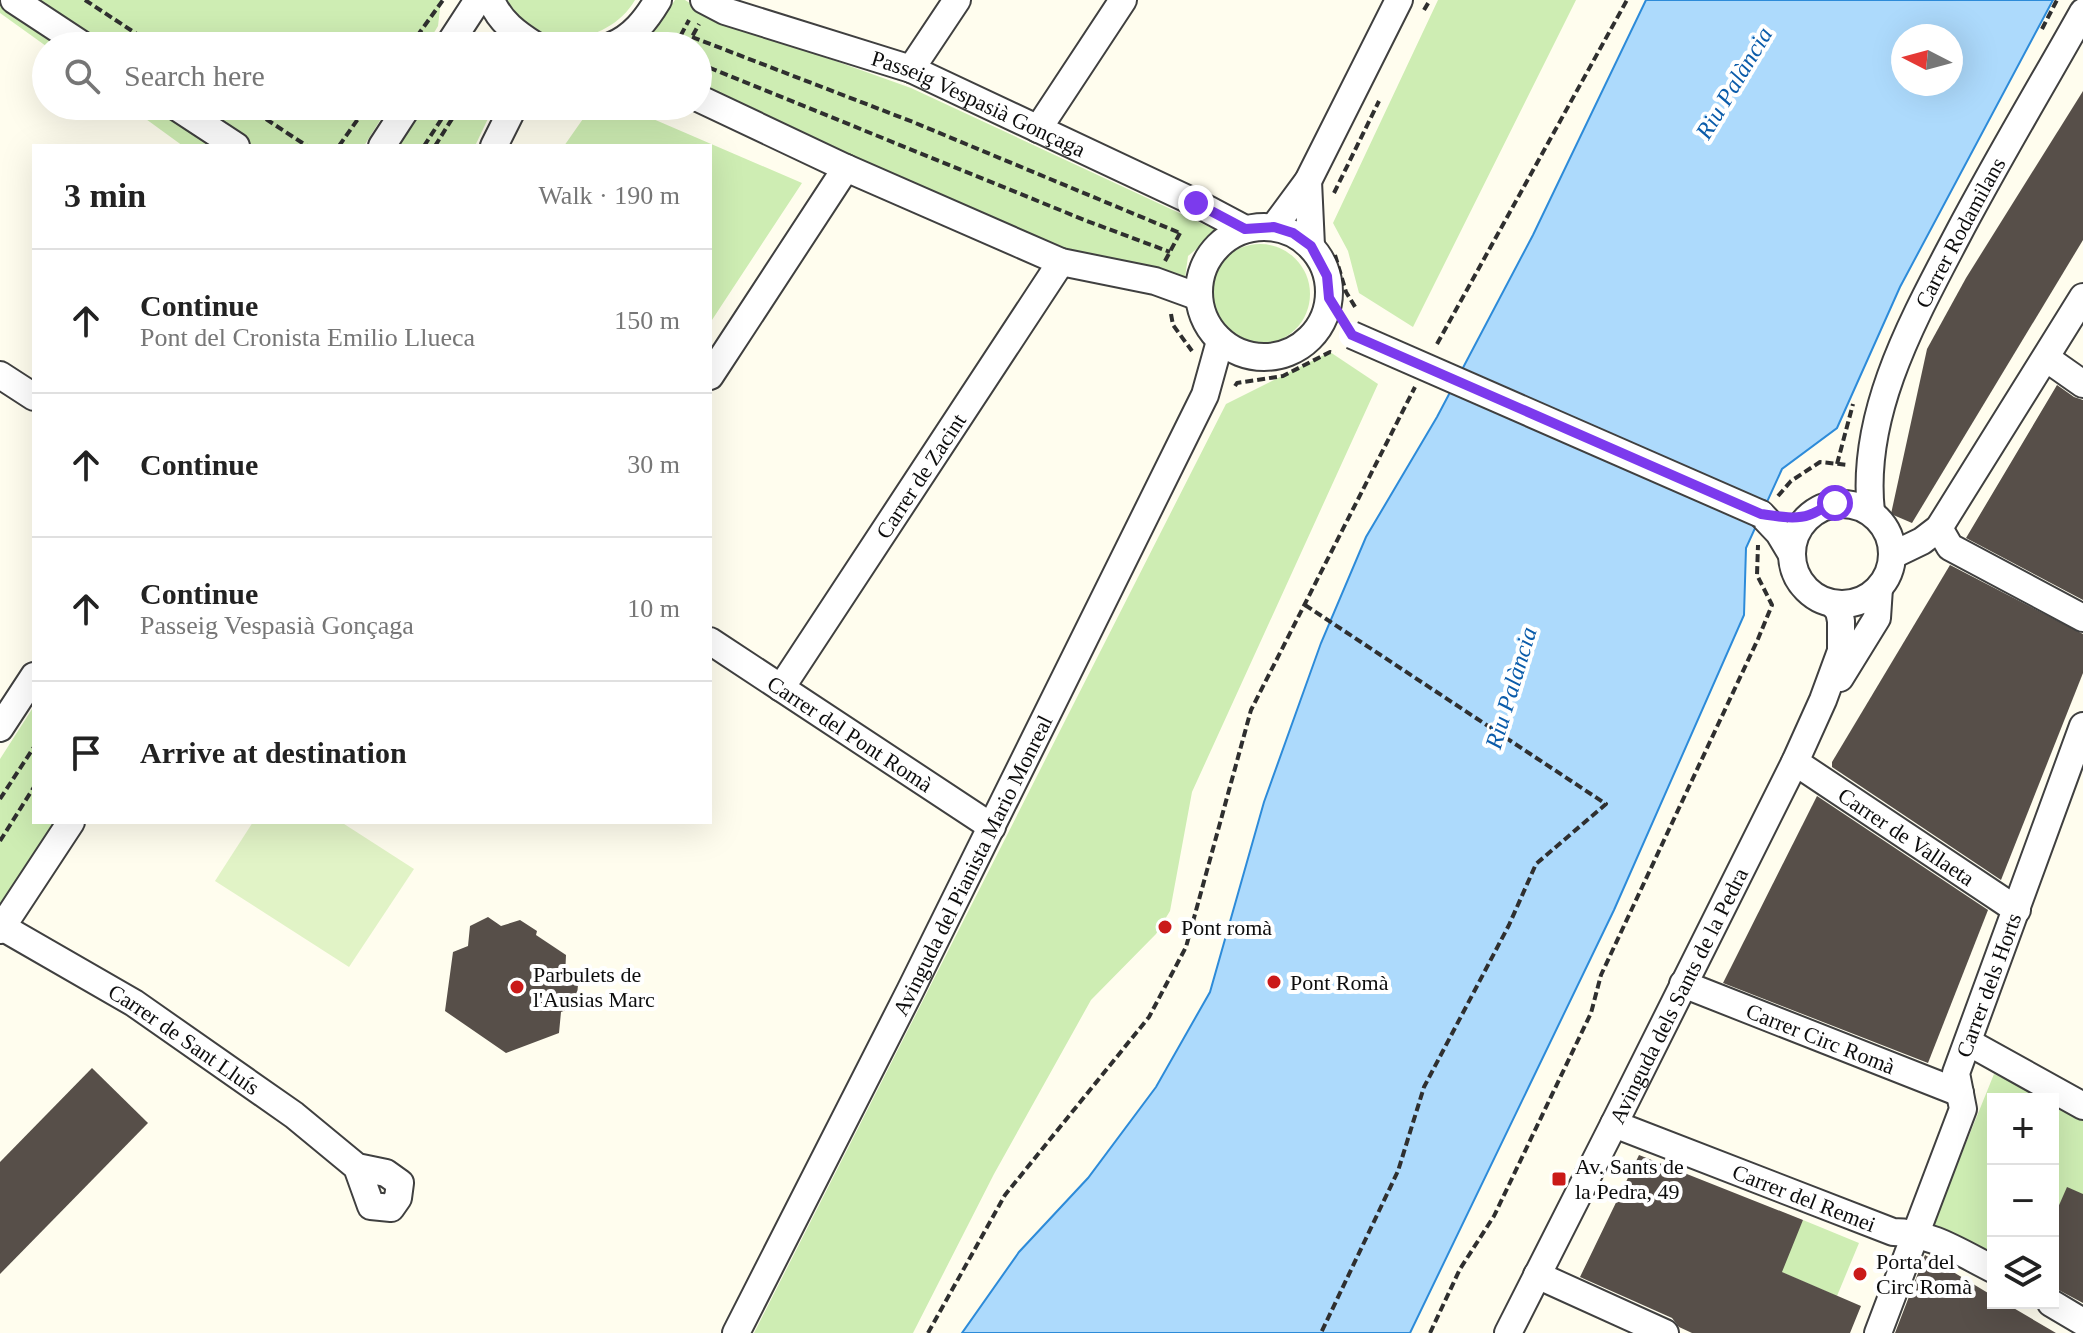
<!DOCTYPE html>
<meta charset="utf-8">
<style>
body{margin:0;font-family:Georgia,serif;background:#f2f2f2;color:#222}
.controls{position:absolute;right:24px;bottom:24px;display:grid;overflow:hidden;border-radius:0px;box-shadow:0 8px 32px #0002}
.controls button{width:72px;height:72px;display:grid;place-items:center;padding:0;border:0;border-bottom:2px solid #e0e0e0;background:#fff;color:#222;font:40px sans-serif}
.compass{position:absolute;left:1891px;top:24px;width:72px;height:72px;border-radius:50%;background:#fff;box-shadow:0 8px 32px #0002;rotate:276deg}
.stop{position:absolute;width:24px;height:24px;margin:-18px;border:6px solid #7c3aed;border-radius:50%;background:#fff}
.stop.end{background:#7c3aed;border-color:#fff;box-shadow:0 2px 8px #0008}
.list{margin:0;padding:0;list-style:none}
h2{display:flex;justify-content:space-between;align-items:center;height:104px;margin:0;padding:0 32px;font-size:34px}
h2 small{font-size:26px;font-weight:400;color:#767676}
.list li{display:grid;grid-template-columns:52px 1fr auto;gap:24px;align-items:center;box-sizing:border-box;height:144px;padding:0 32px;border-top:2px solid #e0e0e0}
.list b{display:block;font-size:30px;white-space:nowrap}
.list p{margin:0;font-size:26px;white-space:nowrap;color:#767676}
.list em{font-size:26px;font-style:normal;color:#767676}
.icon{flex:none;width:44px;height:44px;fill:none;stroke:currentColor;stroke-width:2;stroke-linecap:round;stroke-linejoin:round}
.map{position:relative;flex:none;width:2083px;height:1333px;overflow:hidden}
.search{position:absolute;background:#fff;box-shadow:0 8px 32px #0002;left:32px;top:32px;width:680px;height:88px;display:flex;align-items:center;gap:20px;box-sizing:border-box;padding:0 28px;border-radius:44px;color:#767676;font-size:30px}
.panel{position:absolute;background:#fff;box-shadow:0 8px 32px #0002;left:32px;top:144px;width:680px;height:680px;border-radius:0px}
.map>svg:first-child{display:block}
.green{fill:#ceedb3}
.pitch{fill:#e1f3c6}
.water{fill:#addafc;stroke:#2d8bd9;stroke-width:2;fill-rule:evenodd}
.building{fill:#574f49}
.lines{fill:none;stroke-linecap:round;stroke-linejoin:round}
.minor-casing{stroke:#404040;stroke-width:30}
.path{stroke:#2f2f2f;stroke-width:4;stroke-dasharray:8 4;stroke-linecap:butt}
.minor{stroke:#fff;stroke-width:26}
.minor-bridge-casing{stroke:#404040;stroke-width:30;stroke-linecap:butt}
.minor-bridge{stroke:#fff;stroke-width:26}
.route{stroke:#7c3aed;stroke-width:10}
.poi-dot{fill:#ca1a19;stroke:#fff;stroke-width:3}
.labels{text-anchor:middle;stroke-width:8;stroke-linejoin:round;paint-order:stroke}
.street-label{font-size:22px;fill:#0d0d0d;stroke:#fff}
.poi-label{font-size:22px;fill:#0d0d0d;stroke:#fff;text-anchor:start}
.water-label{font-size:24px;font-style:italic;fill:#0b5caa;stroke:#fff}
</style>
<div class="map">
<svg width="2083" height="1333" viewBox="0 0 2083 1333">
<rect width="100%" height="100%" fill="#fffdee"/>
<!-- green -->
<g class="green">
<path d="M0 0H441L438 26 426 46H46L0 13Z"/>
<path d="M506 0H635C616 33 571 48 537 30 523 23 515 12 506 0Z"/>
<path d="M675 0H685L712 17 911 88 1218 231 1188 256 1185 278 1062 252 698 89V46H644Z"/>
<path d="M1438 0H1576L1413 327 1359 293 1348 251 1333 223Z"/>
<path d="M128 106H389L364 146H183Z"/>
<path d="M420 106H494L475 146H395Z"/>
<path d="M592 106H623L802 183 710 323V146H564Z"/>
<circle cx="1260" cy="294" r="50"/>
<path d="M1330 352 1378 384 1192 792 1170 911 1156 934 1091 1000 994 1174 913 1333H754L1226 404Z"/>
<path d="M34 706V822H58L0 909V759Z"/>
<path d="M1994 1074 2046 1099H1993V1261L1932 1227Z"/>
<path d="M2053 1102 2083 1116V1194L2053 1219Z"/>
<path d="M1803 1220 1859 1243 1837 1296 1779 1271Z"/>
</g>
<!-- pitch -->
<path class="pitch" d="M253 822H341L414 869 349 967 215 881Z"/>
<!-- water -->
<path class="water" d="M1646 0H2053L1900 287 1837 428 1782 469 1746 548 1744 615 1614 910 1410 1333H962L1019 1252 1088 1178 1156 1087 1210 992 1264 802 1321 643 1366 537 1437 417 1533 235ZM1903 36H1951V84H1903Z"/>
<!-- building -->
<g class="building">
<path d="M2083 91V240L1912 523 1891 514 1927 349 1966 278Z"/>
<path d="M2057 385 2074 397 2083 400V600L1966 538Z"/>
<path d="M1950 565 2083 634V673L2001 880 1832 767V762Z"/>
<path d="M1817 796 1988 910 1928 1063 1723 983Z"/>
<path d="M488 917 501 926 520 920 537 931 536 935 566 955 565 977 578 985 576 1006 561 1012 559 1033 506 1053 445 1011 453 952 468 946 470 926Z"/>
<path d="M92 1068 148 1123 0 1274V1162Z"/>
<path d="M1639 1155 1803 1220 1782 1272 1861 1306 1850 1333H1692L1679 1327 1672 1318 1580 1277Z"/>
<path d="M2067 1187 2083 1194V1303L2053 1287V1219Z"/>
<path d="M1925 1255 1993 1296V1303H2005L2056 1333H1895Z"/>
</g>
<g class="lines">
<defs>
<g id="minor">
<path d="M14 0 84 46"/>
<path d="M491 0C500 22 517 34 536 46"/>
<path id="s1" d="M704 0 725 11 911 69 1196 203 1245 229"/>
<path d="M448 46 478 0"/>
<path d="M611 46C633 37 646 20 658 0"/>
<path d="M911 69 957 0"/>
<path d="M698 98 846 168 1061 262 1155 281 1199 297"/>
<path d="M175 106 236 146"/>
<path d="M1038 129 1123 0"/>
<path d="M382 146 408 106"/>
<path d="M494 146 514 106"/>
<path d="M1308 181 1311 246"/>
<path d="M1274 227 1308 181 1399 0"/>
<circle cx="1264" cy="292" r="65"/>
<path d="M2046 358 2083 384"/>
<path d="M0 375 34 397"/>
<path d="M710 376 846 168"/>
<circle cx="1842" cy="554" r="50"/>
<path id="s2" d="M1871 512C1860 414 1913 320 1957 236 1997 160 2041 87 2083 12"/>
<path d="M1761 514 1779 533 1791 553"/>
<path d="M1939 528 1950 547 2083 618"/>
<path d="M1893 555 1922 541 1939 528 2083 297"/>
<path id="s3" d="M710 641 992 827"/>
<path d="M1840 678 1877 618 1879 588"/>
<path id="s4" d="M781 688 1061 262"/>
<path d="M0 728 34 676"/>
<path id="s5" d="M1795 762 2017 910"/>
<path id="s6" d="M2 927 134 1003 294 1115 357 1167 371 1206 391 1208 398 1198 400 1183 386 1173 357 1167"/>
<path d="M0 930 71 822"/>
<path id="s7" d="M1683 984 1960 1093"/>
<path d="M1968 1042 2083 1106"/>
<path id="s8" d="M1614 1124 1893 1232C1930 1232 1961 1253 1993 1269"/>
<path d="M1537 1275 1665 1333"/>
<path d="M2051 1303 2083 1322"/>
<path id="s9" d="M736 1333 910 991 1205 395 1220 341"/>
<path id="s10" d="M1508 1333 1614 1124 1795 762 1823 700 1841 651V621L1839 611 1833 604"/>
<path id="s11" d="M1878 1333 1963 1109 1956 1073 2083 726"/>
</g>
</defs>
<!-- minor casing -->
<use href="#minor" class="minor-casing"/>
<!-- path -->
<g class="path">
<path d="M85 0 155 46"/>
<path d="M1424 10 1430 0"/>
<path d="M2042 29 2057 0"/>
<path d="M692 37 913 122 1180 233"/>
<path d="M410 46 443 0"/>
<path d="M675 46 689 20"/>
<path d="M687 46 699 24"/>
<path d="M698 63 1087 221 1170 252"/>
<path d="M246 106 307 146"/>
<path d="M339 146 367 106"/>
<path d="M424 146 450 106"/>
<path d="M435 146 460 106"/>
<path d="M1334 193 1379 101"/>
<path d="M1335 255 1346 292 1357 310"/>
<path d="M1165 261 1180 233"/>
<path d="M1171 314 1173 325 1192 351"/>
<path d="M1437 344 1627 0"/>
<path d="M1235 386 1237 383 1283 376 1330 352 1335 353"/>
<path d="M1837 464 1853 404"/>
<path d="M1778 496 1791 481 1820 462 1848 465"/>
<path d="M1305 605 1606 804 1536 864 1509 925 1424 1087 1398 1171 1321 1333"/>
<path d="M0 799 34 747"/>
<path d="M0 841 34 787"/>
<path d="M928 1333 1005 1195 1149 1017 1186 947 1251 710 1415 387"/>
<path d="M1430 1333 1460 1269 1494 1216 1591 1013 1601 975 1758 639 1772 605 1757 575 1758 545"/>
</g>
<!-- minor -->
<use href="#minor" class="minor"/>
<defs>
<path id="minor-bridge" d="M1352 335 1761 514"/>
</defs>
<!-- minor-bridge casing -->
<use href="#minor-bridge" class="minor-bridge-casing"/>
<!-- minor-bridge -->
<use href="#minor-bridge" class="minor-bridge"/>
</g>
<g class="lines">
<!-- route -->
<path class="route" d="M1196 203 1245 229 1274 227 1293 233 1311 246 1327 276 1329 298 1352 335 1761 514C1775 516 1795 520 1809 515 1818 512 1825 506 1835 503"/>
</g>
<!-- markers -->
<g class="poi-dot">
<circle cx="1165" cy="927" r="8"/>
<circle cx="1274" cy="982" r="8"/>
<circle cx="517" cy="987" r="8"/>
<rect x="1551" y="1171" width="16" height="16" rx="4"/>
<circle cx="1860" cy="1274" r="8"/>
</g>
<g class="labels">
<!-- street labels -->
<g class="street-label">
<text dy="8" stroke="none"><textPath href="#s1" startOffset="294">Passeig Vespasià Gonçaga</textPath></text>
<text dy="8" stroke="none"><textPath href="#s2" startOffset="298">Carrer Rodamilans</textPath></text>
<text dy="8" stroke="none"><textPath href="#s4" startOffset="254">Carrer de Zacint</textPath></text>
<text dy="8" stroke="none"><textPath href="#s3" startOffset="168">Carrer del Pont Romà</textPath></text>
<text dy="8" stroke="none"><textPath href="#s5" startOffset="134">Carrer de Vallaeta</textPath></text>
<text dy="8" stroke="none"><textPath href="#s9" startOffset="524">Avinguda del Pianista Mario Monreal</textPath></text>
<text dy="8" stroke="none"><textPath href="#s11" startOffset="370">Carrer dels Horts</textPath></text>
<text dy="8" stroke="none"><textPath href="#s10" startOffset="378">Avinguda dels Sants de la Pedra</textPath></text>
<text dy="8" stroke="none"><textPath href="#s7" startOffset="148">Carrer Circ Romà</textPath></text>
<text dy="8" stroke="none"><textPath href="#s6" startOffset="214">Carrer de Sant Lluís</textPath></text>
<text dy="8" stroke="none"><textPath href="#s8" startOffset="204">Carrer del Remei</textPath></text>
</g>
<!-- poi labels -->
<g class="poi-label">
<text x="1181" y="935">Pont romà</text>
<text x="533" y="982">Parbulets de<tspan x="533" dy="25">l'Ausias Marc</tspan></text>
<text x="1290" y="990">Pont Romà</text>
<text x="1575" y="1174">Av. Sants de<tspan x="1575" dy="25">la Pedra, 49</tspan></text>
<text x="1876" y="1269">Porta del<tspan x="1876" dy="25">Circ Romà</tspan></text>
</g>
<!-- water labels -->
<g class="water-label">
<text transform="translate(1734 83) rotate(-59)" y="8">Riu Palància</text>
<text transform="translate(1511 688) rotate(-73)" y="8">Riu Palància</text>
</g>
</g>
</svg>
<div class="controls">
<button>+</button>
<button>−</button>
<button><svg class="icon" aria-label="layers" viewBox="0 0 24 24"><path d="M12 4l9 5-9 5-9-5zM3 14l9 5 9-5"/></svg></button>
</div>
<svg class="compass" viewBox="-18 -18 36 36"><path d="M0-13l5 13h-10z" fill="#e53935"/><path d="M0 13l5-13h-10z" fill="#767676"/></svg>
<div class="stop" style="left:1835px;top:503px"></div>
<div class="stop end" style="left:1196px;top:203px"></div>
<div class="search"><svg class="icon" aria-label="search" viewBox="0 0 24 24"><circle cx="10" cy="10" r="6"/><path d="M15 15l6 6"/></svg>Search here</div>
<section class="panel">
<h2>3 min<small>Walk · 190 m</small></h2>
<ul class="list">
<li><svg class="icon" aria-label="ahead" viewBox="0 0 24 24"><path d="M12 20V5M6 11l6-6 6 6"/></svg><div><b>Continue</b><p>Pont del Cronista Emilio Llueca</p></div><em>150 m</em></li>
<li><svg class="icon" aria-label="ahead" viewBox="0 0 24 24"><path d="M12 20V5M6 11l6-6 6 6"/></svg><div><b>Continue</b></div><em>30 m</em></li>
<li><svg class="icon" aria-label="ahead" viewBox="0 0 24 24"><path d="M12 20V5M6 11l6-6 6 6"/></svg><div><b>Continue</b><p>Passeig Vespasià Gonçaga</p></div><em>10 m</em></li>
<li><svg class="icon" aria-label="arrive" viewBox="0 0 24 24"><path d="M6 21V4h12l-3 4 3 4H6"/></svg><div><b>Arrive at destination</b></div></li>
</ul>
</section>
</div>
